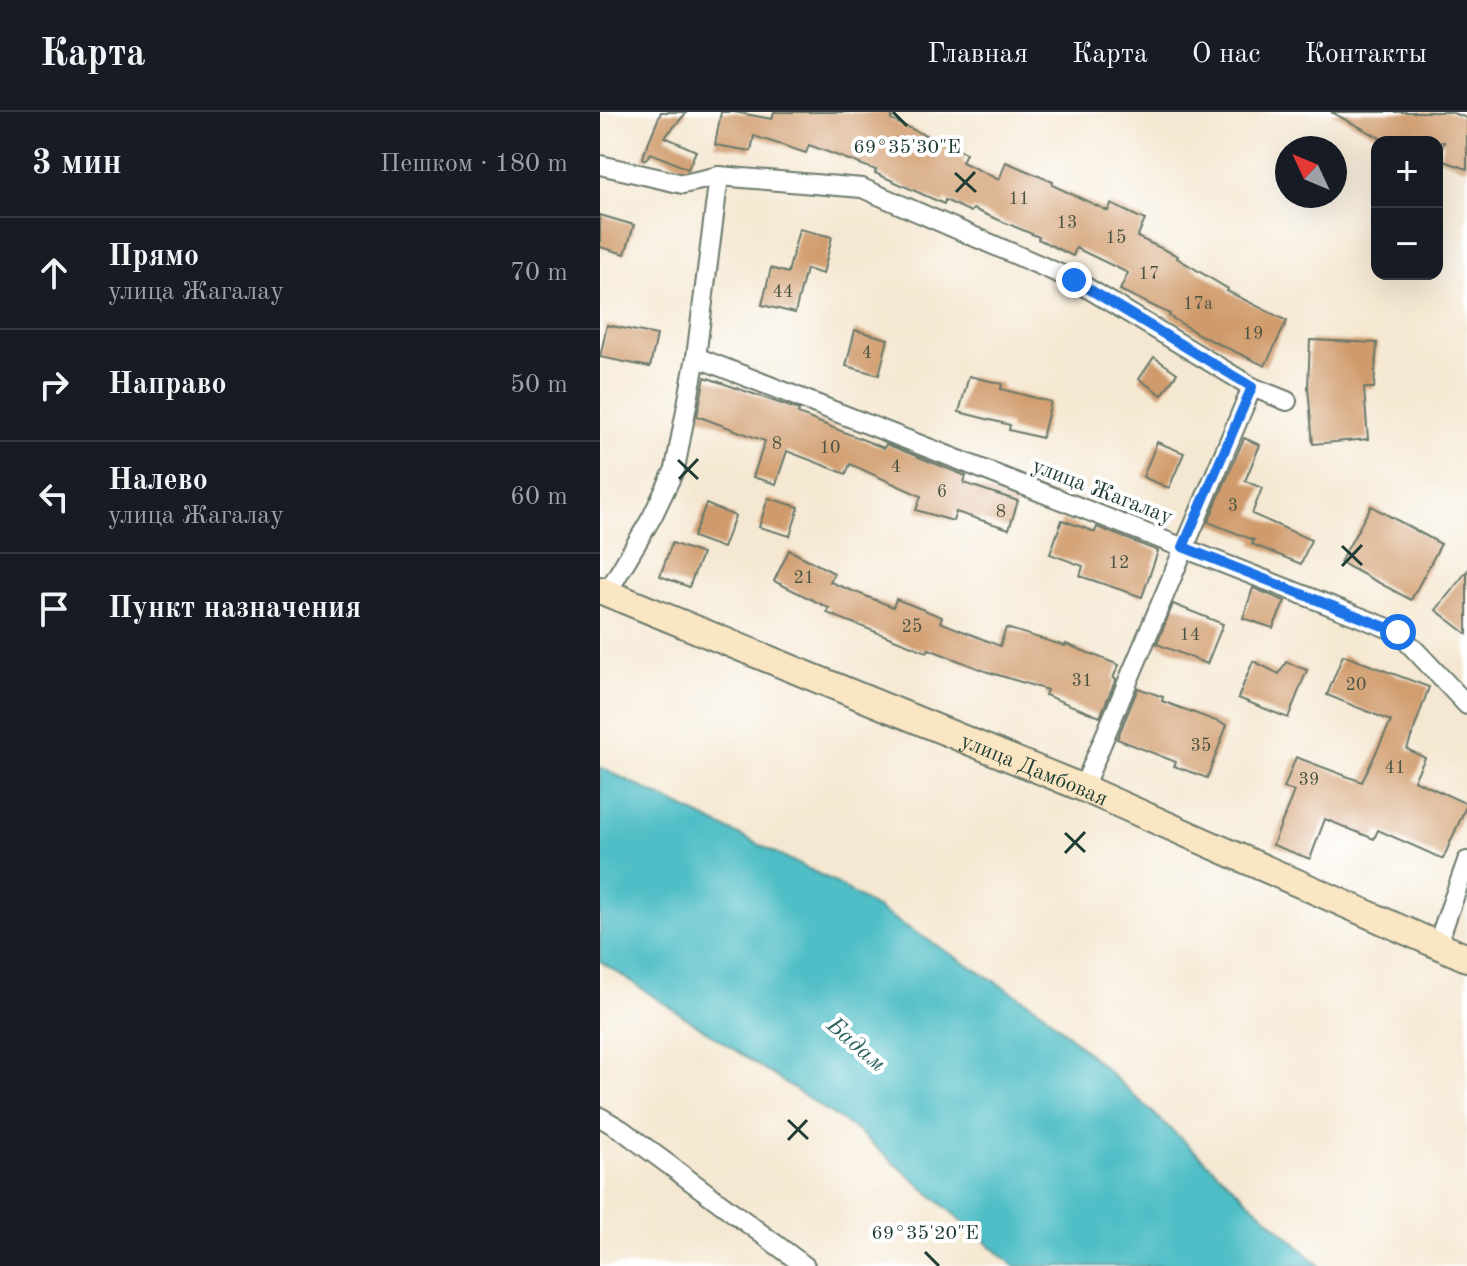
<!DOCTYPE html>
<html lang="ru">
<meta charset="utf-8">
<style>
body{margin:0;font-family:"Old Standard TT",serif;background:#242831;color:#f1f3f6}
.controls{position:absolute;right:24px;top:24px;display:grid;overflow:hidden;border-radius:16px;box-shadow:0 8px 32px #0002}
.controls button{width:72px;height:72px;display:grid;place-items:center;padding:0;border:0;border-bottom:2px solid #363941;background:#171b24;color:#f1f3f6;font:40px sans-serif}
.compass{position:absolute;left:675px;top:24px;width:72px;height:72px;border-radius:50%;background:#171b24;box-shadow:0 8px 32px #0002;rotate:314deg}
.stop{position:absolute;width:24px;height:24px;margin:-18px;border:6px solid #1a73e8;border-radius:50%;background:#fff}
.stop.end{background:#1a73e8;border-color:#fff;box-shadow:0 2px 8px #0008}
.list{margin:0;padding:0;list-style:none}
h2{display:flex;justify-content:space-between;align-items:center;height:104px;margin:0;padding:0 32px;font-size:34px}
h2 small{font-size:26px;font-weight:400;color:#9ea1a6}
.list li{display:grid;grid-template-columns:52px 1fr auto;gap:24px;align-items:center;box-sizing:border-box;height:112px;padding:0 32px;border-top:2px solid #363941}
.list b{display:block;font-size:30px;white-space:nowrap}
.list p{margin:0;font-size:26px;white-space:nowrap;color:#9ea1a6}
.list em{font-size:26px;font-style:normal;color:#9ea1a6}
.icon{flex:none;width:44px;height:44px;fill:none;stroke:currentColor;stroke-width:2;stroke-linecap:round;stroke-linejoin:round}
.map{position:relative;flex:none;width:867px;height:1154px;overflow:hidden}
header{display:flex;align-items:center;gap:48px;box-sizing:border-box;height:112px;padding:0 40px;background:#171b24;border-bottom:2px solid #363941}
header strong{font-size:38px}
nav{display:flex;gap:44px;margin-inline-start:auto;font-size:28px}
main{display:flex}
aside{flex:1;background:#171b24}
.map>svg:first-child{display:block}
.water{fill:#50bec6;stroke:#387e7d;stroke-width:2}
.building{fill:#d09b6c}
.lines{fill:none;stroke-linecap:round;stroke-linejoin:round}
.street-casing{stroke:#6a796b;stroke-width:22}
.secondary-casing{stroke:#6a796b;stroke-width:30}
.street{stroke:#fff;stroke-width:18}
.secondary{stroke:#fbe6c4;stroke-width:26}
.route{stroke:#1a73e8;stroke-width:10}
.ticks{fill:none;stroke:#1f3d34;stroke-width:3}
.labels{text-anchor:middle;stroke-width:8;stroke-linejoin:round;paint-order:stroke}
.number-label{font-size:18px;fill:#4b5442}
.street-label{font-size:22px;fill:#1f3d34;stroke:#fff}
.water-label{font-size:24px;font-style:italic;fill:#2e6460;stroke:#fff}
.ticks-label{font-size:20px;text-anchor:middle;fill:#1f3d34;stroke:#fff;stroke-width:8;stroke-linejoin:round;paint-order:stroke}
</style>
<header>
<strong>Карта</strong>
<nav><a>Главная</a><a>Карта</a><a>О нас</a><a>Контакты</a></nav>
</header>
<main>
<aside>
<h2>3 мин<small>Пешком · 180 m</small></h2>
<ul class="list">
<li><svg class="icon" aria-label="ahead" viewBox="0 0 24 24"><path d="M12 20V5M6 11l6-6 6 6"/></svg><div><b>Прямо</b><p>улица Жагалау</p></div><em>70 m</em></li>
<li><svg class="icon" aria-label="right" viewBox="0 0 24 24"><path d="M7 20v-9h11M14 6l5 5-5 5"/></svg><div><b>Направо</b></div><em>50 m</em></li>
<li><svg class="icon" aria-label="left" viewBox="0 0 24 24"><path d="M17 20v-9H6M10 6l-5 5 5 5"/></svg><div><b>Налево</b><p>улица Жагалау</p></div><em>60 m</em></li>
<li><svg class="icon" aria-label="arrive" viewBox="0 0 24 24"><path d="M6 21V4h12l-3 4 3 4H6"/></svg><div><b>Пункт назначения</b></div></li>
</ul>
</aside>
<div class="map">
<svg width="867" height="1154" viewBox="0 0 867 1154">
<rect width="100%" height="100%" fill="#fff"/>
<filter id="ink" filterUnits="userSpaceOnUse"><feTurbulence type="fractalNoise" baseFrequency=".0125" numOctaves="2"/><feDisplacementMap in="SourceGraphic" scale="16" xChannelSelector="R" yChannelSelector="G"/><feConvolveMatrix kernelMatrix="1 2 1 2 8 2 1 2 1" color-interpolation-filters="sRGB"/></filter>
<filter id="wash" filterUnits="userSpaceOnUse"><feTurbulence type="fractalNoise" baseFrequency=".006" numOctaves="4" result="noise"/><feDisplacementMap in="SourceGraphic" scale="32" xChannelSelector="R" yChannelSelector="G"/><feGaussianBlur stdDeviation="1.8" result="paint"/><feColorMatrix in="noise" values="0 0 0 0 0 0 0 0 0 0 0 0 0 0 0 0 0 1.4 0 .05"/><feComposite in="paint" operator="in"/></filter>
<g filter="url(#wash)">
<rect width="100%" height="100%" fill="#f5e8d2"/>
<!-- water -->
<path class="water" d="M0 655 231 768 441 898 720 1154H414L256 1018 0 849Z"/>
<g id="blocks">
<!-- building -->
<g class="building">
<path d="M61 0H87L65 25 96 39 88 57 51 41 45 48 42 46Z"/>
<path d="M121 0H134L172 7 174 0H293L291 8 366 41 362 50 399 68 406 50 453 70 452 73 508 99 511 92 545 108 537 125 578 144 577 146 628 177 627 179 687 209 665 254 598 222 569 204 570 202 520 178 528 161 476 136 473 144 438 127 439 125 373 97 371 100 345 88 344 92 275 61 276 58 209 33 206 41 154 24 151 39 115 33Z"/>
<path d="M731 0H850L867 6V57L838 47 844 30H788Z"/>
<path d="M0 103 34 113 25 142 0 135Z"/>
<path d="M199 117 232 125 223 162 206 157 195 201 162 193 171 156 188 161Z"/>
<path d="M7 213 57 223 50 255 0 245Z"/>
<path d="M255 218 288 227 279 263 246 254Z"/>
<path d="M710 228 777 231 774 276H764L768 327 713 332 708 275Z"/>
<path d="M554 245 577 261 562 283 539 267Z"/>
<path d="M369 264 402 272 401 277 451 290 442 326 409 318 410 313 359 300Z"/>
<path d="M105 265 199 298 198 302 284 336 286 332 366 364 364 371 418 389 409 417 356 400 353 409 316 398 321 384 250 352 246 362 187 339 176 372 153 365 165 329 97 304Z"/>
<path d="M644 326 660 333 645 369 662 376 652 402 711 428 701 452 652 432 654 428 608 410Z"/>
<path d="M557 330 584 341 569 376 543 365Z"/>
<path d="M168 386 199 395 190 424 159 415Z"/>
<path d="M106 392 135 404 123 436 93 425Z"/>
<path d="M771 394 841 432 811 488 740 450Z"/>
<path d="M462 408 495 420 497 415 558 439 542 485 480 464 483 454 450 442Z"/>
<path d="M72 431 102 442 89 475 60 464Z"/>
<path d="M189 438 234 461 230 470 293 495 296 487 342 505 340 510 400 534 406 516 465 534 466 532 519 553 513 566 516 567 500 605 445 583 447 578 385 559 329 537 327 540 227 501 229 496 174 469Z"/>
<path d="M867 459V522L836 498Z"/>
<path d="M653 476 685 489 673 516 643 506Z"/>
<path d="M573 492 623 512 607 552 557 532Z"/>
<path d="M743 543 829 575 807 637 825 646 814 668 867 692 843 747 778 718 774 727 725 707 710 747 673 733 694 679 684 676 696 645 762 670 791 609 727 583Z"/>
<path d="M653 549 679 562 686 550 707 558 688 606 638 586Z"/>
<path d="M538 576 563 585 562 589 627 613 607 666 574 654 576 650 517 627Z"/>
</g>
</g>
</g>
<g filter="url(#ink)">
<use href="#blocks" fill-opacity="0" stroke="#6a796b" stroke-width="2"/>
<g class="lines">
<defs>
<g id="street">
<path d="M0 53 83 72 119 64 262 76 474 168 652 275 687 289"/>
<path d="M96 245 798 520 867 593"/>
<path d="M7 481 52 405 75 357 96 245 119 64"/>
<path d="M483 676 652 275"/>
<path d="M837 833 867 749"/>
<path d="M0 1005 22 1018 205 1154"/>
</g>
<g id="secondary">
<path id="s1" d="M0 478 483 676 867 846"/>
</g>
</defs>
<!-- street casing -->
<use href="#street" class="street-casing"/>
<!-- secondary casing -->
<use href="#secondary" class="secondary-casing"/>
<!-- street -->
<use href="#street" class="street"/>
<!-- secondary -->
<use href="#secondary" class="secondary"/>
</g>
</g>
<g class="lines" filter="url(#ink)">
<!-- route -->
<path class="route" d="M474 168 652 275 583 435 798 520"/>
</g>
<!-- ticks -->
<path class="ticks" d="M293 0 307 14M355 61 376 80M356 80 375 60M78 348 98 367M79 367 98 347M742 434 762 453M742 454 762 433M465 721 485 740M465 741 485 720M188 1008 208 1027M188 1028 207 1008M325 1140 339 1154"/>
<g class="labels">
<!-- number labels -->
<g class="number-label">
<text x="419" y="92">11</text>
<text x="467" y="116">13</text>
<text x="516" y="131">15</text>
<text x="549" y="167">17</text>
<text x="183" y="185">44</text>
<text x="598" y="197">17а</text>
<text x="653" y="227">19</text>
<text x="267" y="246">4</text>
<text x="177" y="337">8</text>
<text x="230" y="341">10</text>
<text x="296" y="360">4</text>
<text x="342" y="385">6</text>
<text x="633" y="399">3</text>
<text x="401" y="405">8</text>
<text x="519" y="456">12</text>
<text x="204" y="471">21</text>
<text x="312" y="520">25</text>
<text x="590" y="528">14</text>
<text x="482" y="574">31</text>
<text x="756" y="578">20</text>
<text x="601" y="639">35</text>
<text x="795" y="661">41</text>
<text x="709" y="673">39</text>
</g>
<!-- street labels -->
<g class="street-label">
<text transform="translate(503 378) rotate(21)" y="8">улица Жагалау</text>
<text dy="8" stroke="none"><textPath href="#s1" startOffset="470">улица Дамбовая</textPath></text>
</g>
<!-- water labels -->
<g class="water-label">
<text transform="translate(257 932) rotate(41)" y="8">Бадам</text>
</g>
</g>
<g class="ticks-label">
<text x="307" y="41">69°35'30"E</text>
<text x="325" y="1127">69°35'20"E</text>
</g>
</svg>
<div class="controls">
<button>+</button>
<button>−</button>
</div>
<svg class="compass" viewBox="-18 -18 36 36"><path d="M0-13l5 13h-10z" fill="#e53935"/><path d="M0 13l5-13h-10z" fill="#9ea1a6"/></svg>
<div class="stop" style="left:798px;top:520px"></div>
<div class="stop end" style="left:474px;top:168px"></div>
</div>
</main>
